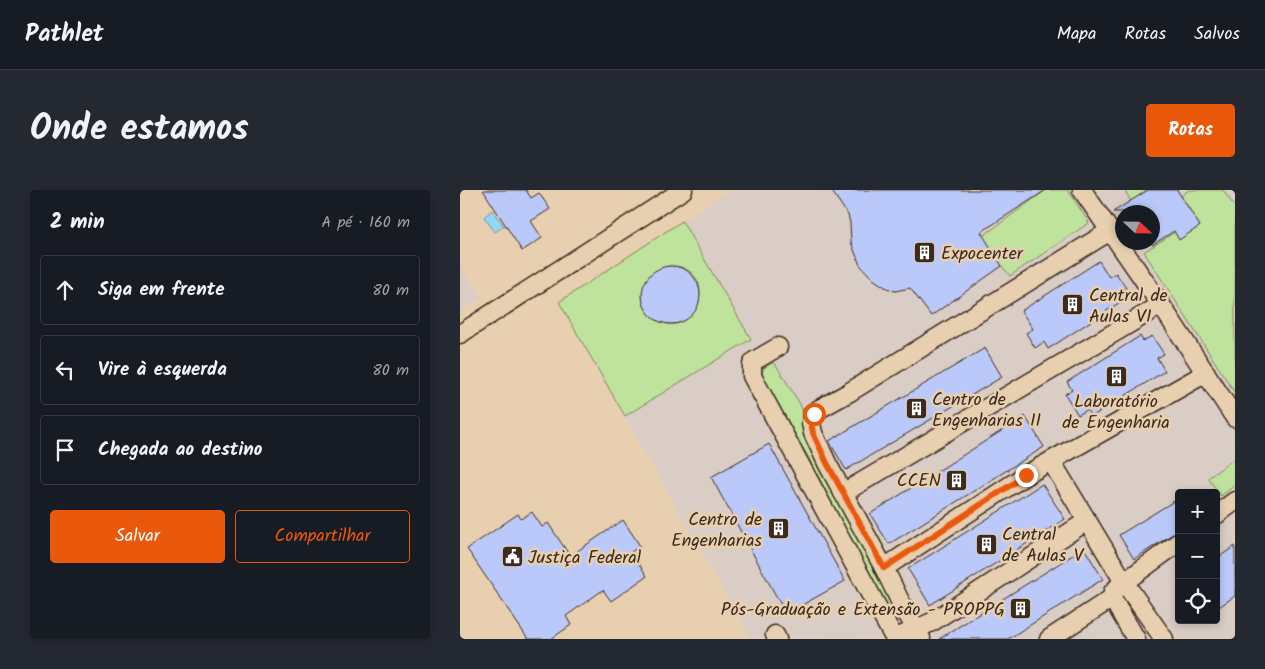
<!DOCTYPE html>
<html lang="pt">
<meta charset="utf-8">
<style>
body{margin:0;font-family:Kalam,sans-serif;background:#242831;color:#f1f3f6}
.controls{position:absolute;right:15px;bottom:15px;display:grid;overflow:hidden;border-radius:5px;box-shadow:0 2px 8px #0003}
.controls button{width:45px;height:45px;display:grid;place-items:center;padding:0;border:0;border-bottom:1px solid #363941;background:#171b24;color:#f1f3f6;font:25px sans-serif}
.compass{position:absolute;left:655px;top:15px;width:45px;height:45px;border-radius:50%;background:#171b24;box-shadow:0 2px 8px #0003;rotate:112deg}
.stop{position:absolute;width:15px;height:15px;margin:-11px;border:4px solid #ea580c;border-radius:50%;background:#fff}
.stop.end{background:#ea580c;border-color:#fff;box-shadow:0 1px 5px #0008}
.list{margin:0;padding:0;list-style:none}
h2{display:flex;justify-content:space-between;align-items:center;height:65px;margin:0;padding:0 20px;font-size:21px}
h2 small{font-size:16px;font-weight:400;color:#9ea1a6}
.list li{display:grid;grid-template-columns:32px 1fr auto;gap:15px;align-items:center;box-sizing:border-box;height:70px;margin:0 10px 10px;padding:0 10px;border:1px solid #363941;border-radius:5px}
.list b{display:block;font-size:19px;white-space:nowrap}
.list em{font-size:16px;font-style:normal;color:#9ea1a6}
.actions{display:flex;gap:10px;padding:15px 20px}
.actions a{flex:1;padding:11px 0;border:1px solid #ea580c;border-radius:5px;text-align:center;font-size:18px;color:#ea580c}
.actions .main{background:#ea580c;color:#fff}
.icon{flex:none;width:28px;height:28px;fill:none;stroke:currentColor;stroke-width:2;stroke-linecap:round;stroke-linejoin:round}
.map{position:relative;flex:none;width:775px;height:449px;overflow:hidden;border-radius:5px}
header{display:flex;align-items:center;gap:30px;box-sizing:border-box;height:70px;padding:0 25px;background:#171b24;border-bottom:1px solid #363941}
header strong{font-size:24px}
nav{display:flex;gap:28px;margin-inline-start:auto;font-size:18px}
.intro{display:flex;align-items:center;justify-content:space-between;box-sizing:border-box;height:120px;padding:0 30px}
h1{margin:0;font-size:35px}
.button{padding:12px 22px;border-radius:5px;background:#ea580c;color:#fff;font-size:18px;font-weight:700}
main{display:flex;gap:30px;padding:0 30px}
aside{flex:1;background:#171b24;border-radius:5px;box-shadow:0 2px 8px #0003}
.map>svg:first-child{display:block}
.built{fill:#dacdc6;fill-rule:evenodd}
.green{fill:#bfe39d;stroke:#7d865e;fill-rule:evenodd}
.water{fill:#92d7f4;stroke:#6f929e}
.building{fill:#bbc9fa;stroke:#3b2a1e}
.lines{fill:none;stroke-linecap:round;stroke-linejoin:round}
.minor-casing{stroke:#3b2a1e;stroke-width:21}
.minor{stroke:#e8cfb0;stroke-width:18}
.route{stroke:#ea580c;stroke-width:6}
.labels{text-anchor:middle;stroke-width:5;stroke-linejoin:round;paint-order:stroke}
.poi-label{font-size:18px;fill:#3b2a1e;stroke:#e8cfb0;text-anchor:start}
</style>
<header>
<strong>Pathlet</strong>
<nav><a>Mapa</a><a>Rotas</a><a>Salvos</a></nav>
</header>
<div class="intro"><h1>Onde estamos</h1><a class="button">Rotas</a></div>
<main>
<aside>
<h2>2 min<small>A pé · 160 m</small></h2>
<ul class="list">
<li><svg class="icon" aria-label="ahead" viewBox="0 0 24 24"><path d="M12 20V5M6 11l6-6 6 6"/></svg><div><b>Siga em frente</b></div><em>80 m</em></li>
<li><svg class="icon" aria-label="left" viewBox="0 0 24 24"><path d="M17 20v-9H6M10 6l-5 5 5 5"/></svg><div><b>Vire à esquerda</b></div><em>80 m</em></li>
<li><svg class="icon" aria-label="arrive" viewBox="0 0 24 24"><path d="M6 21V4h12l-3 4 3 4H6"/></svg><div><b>Chegada ao destino</b></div></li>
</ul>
<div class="actions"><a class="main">Salvar</a><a>Compartilhar</a></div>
</aside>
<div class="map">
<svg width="775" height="449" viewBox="0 0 775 449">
<rect width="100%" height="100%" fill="#e8cfb0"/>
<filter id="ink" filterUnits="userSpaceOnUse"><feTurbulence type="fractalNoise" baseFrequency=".02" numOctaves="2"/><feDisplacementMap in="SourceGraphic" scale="10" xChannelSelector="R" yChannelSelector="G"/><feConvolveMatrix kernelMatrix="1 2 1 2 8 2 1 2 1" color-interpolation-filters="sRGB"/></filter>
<g filter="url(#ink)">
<!-- built -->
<g class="built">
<path d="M270 0H775V449H291L99 112ZM662 22H692V52H662ZM719 303H756V430H719Z"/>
<path d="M0 76 22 108 0 122Z"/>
</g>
<!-- green -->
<g class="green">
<path d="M586 0H608L629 33 550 86 542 76 523 46Z"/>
<path d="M667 0H688L671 11 666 3Z"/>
<path d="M729 0H763L775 17V203L684 62 715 42 719 49 740 36 721 6Z"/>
<path d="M222 31 291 149 165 226 99 112ZM209 76C213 76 217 76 221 77 260 90 232 151 197 130 190 126 185 119 183 112 179 94 192 79 209 76Z"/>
<path d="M313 173 316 175 340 214 343 222 342 237 343 244 441 426V430L434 431 347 265 305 190 302 183 305 177Z"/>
<path d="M775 268V295L761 306 748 288Z"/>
</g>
<!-- water -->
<path class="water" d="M32 20 44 36 35 42 24 27Z"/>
<!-- building -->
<g class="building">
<path d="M23 0H66L71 8 79 3 90 19 71 31 82 48 62 61Z"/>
<path d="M371 0H586L521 42 542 76 471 126 450 98 435 101 425 97 413 89 400 75 391 52 390 33 388 25Z"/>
<path d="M688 0H717L740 36 719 50 714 41 692 55V22H653Z"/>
<path d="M639 71 649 87 656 83 666 98 660 102 665 109 588 159 584 152 575 158 566 143 573 139 561 121Z"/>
<circle cx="211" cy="105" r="29"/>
<path d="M680 146 683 151 692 146 704 164 697 168 705 181 631 227 627 220 618 225 605 204 612 200 607 192Z"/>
<path d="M525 158 542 187 386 280 369 251Z"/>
<path d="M565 226 584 257 429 354 410 324Z"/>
<path d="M309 254 385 391 326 424 251 287Z"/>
<path d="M582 294 605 329 470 415 448 379Z"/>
<path d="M719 308V340L674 369 659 345Z"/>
<path d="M72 322 82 337 88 333 110 366 163 330 180 356 171 362 187 386 151 411 143 400 106 426 111 435 91 449H68L7 359 58 324 61 329Z"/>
<path d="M775 356V406L756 419V369Z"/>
<path d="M624 358 643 389 548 449H479Z"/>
</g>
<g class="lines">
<defs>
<g id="minor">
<path d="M622 0 701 115 775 228"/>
<path d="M0 144 223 0"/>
<path d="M318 157 294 171 292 175V186L432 444 434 447 437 448 456 439 461 448"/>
<path d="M591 271 664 392 704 449"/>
<path d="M383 303 701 115"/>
<path d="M756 325 775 311"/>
<path d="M627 331 472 432 456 439 442 415 424 378 367 273 353 243 351 233 353 223 361 218 388 203 650 41"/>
<path d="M424 378 566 285 746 183"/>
<path d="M652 408 676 449"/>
<path d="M315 445 317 449"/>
<path d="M589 449 652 408 653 402 659 396 719 352"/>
</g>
</defs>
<!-- minor casing -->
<use href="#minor" class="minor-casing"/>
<!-- minor -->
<use href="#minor" class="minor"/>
</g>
</g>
<g class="lines" filter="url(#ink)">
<!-- route -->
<path class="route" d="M354 224 351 233 353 243 367 273 424 378 566 285"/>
</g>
<!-- icons -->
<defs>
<symbol id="building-square" viewBox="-11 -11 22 22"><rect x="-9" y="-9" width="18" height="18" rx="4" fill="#3b2a1e" stroke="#e8cfb0"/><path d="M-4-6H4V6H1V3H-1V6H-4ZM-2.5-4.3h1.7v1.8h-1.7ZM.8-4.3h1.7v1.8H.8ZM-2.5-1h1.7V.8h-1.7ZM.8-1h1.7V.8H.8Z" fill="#fff"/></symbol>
<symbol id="civic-square" viewBox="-11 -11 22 22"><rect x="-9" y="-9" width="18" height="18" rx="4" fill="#3b2a1e" stroke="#e8cfb0"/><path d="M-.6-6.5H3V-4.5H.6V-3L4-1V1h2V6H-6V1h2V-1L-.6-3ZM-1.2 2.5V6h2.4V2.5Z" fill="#fff"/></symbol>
</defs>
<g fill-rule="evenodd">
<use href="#building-square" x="452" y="50" width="25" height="25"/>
<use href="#building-square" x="600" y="102" width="25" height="25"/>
<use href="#building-square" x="644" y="174" width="25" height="25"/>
<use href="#building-square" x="444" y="206" width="25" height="25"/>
<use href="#building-square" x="484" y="278" width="25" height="25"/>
<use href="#building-square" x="306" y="326" width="25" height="25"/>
<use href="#building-square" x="514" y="342" width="25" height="25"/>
<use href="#civic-square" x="40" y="354" width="25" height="25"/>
<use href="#building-square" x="548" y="406" width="25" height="25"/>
</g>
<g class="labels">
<!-- poi labels -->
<g class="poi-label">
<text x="481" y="69">Expocenter</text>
<text x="629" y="111">Central de<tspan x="629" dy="21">Aulas VI</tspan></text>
<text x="472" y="215">Centro de<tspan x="472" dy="21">Engenharias II</tspan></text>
<text x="656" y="217" text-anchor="middle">Laboratório<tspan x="656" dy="21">de Engenharia</tspan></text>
<text x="481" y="296" text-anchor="end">CCEN</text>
<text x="302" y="335" text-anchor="end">Centro de<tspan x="302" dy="21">Engenharias</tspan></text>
<text x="542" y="350">Central<tspan x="542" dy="21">de Aulas V</tspan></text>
<text x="68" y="373">Justiça Federal</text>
<text x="545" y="425" text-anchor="end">Pós-Graduação e Extensão - PROPPG</text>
</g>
</g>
</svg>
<div class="controls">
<button>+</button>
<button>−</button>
<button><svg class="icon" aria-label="locate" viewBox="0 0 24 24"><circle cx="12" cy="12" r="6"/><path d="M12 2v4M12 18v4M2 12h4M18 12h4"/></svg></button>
</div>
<svg class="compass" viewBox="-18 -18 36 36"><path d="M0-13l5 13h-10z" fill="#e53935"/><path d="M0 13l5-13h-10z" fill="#9ea1a6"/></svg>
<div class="stop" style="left:354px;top:224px"></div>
<div class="stop end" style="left:566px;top:285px"></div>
</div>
</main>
